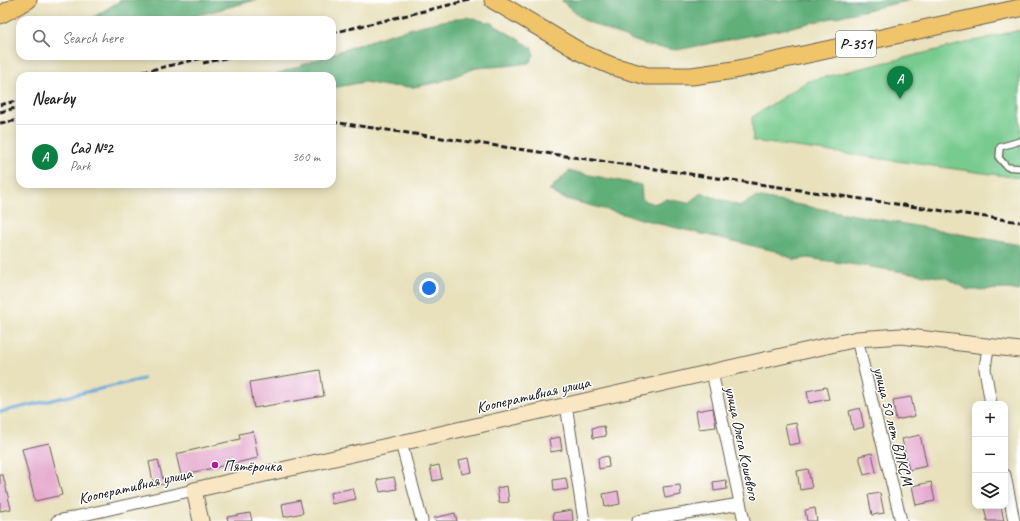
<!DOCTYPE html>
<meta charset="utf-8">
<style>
body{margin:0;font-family:Caveat,sans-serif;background:#f6f6f6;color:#222}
.controls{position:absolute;right:12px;bottom:12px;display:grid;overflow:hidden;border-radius:8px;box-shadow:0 2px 10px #0003}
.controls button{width:36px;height:36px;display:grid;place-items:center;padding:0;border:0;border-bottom:1px solid #e0e0e0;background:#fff;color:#222;font:20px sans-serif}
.you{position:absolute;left:429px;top:288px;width:14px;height:14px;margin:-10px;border:3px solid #fff;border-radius:50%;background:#1a73e8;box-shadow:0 0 0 6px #1a73e833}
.badge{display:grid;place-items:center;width:26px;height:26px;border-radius:50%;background:#0b8043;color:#fff;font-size:13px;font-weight:700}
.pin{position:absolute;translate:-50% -33px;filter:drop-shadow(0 1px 2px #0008)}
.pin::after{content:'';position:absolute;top:21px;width:14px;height:12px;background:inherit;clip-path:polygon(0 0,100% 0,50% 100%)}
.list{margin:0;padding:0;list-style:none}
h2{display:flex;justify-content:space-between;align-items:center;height:52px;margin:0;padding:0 16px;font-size:17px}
h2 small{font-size:13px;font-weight:400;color:#767676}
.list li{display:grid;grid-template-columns:26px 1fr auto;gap:12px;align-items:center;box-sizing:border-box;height:64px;padding:0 16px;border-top:1px solid #e0e0e0}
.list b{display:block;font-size:15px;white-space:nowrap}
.list p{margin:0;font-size:13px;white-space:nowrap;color:#767676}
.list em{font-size:13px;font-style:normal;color:#767676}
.icon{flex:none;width:22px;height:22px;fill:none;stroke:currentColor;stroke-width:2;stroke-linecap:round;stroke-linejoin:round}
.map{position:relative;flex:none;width:1020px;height:521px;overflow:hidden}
.search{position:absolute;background:#fff;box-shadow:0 2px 10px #0003;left:16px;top:16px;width:320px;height:44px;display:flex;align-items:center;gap:10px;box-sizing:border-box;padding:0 14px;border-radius:12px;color:#767676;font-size:15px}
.panel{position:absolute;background:#fff;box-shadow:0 2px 10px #0003;left:16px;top:72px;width:320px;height:116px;border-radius:12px}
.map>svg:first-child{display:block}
.green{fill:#77cb8e;stroke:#4a7455}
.forest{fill:#61af79;stroke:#3e664a}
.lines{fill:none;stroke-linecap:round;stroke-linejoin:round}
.stream{stroke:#68a8db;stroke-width:3}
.building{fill:#e4a9ce}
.service-casing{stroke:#636154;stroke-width:8}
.minor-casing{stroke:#636154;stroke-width:13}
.secondary-casing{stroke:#636154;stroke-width:17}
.primary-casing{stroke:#636154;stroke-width:19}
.service{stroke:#fff;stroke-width:5.5}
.minor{stroke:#fff;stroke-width:11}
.secondary{stroke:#f9e7c3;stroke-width:15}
.primary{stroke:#f0c469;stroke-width:17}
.rail{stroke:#1c1c1c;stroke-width:3;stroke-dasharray:6 3;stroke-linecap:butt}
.poi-dot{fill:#b5179e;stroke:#fff;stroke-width:1.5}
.labels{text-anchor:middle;stroke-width:3;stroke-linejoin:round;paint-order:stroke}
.shield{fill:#fff;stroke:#606060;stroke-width:1}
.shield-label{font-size:15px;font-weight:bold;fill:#1c1c1c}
.street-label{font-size:16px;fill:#1c1c1c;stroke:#fff}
.poi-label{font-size:16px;fill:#1c1c1c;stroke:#fff;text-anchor:start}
</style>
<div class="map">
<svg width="1020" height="521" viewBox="0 0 1020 521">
<rect width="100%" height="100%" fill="#fff"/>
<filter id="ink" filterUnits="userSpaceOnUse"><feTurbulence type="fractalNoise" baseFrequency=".025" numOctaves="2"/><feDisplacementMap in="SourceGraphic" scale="8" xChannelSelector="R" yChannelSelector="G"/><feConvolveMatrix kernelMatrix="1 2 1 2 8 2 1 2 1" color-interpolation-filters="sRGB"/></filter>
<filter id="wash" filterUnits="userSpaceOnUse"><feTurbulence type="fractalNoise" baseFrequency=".012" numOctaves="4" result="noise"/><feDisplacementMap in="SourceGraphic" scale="16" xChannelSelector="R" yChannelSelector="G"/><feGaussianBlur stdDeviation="0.9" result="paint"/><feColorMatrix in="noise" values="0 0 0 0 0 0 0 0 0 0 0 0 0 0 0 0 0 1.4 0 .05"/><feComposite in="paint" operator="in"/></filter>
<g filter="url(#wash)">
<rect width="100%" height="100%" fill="#e8e1bc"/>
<!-- green -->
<path class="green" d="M1020 30V178L753 141 752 117 808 81Z"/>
<!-- forest -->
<g class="forest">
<path d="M120 0H256L180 20H89L118 2Z"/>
<path d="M561 0H911L779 30 677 50 649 46 614 33 582 19Z"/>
<path d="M467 17 491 23 531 47 534 55 529 63 505 66 476 68 439 82 414 87 386 86 364 82 332 88V76H271L327 56H332V54C376 38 421 23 467 17Z"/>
<path d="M569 171 641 185 642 199 653 204 667 199 688 203 701 193 740 206 756 197 1020 245V291L1009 289 968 290 946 278 808 258 795 260 775 251 660 224 562 198 549 190Z"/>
</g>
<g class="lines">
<!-- stream -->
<path class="stream" d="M0 412 143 379"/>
</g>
<g id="blocks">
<!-- building -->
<g class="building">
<path d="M320 370 324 396 254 408 250 382Z"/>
<path d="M826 387 829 399 809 403 807 391Z"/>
<path d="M911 397 915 416 896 420 893 400Z"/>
<path d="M713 408 716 427 699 429 696 411Z"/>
<path d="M860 408 864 427 853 430 849 411Z"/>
<path d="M796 423 800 443 789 445 785 425Z"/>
<path d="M604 426 606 436 593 438 592 428Z"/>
<path d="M253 431 258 458 181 475 176 454 240 439 239 434Z"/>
<path d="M920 435 927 466 909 470 902 439Z"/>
<path d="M560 437 562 450 551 452 549 439Z"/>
<path d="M49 443 62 495 35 501 22 449Z"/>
<path d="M872 453 876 472 864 475 859 456Z"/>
<path d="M608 456 609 467 599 469 598 458Z"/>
<path d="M469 458 472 472 462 474 459 460Z"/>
<path d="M158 460 164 484 154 486 149 462Z"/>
<path d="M439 465 442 479 433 481 430 467Z"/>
<path d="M808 469 812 488 800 490 797 471Z"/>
<path d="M0 475H3L11 509 0 511Z"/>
<path d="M394 477 397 489 380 492 377 480Z"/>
<path d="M566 478 568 489 554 491 553 480Z"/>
<path d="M726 480 727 489 714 491 713 482Z"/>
<path d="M931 482 935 501 916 505 912 486Z"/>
<path d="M680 485 681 495 665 498 663 487Z"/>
<path d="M507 486 509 502 499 503 497 488Z"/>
<path d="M353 488 356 499 332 504 330 493Z"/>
<path d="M618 491 620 504 605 507 603 494Z"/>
<path d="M880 493 884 513 872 515 868 495Z"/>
<path d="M300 500 303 513 284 517 282 504Z"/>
<path d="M990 506H1001L1004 521H987L984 507Z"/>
<path d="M815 508 817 521H807L805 510Z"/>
<path d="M572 510 573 521H554L553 513Z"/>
<path d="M250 513 252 521H228L227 517Z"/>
<path d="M455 513 457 521H435L434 518Z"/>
</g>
</g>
</g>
<g filter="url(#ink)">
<use href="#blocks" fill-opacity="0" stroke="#636154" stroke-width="1"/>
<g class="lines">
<defs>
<path id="service" d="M1020 141 1000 147 999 158 1007 167 1020 168"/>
<g id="minor">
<path d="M857 339 901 521"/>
<path d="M988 347 985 369 991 404"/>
<path d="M712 372 744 521"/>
<path d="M566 405 584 521"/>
<path d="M401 443 422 521"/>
<path d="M1005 475 1014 521"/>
<path d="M57 521 194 490"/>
<path d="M638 521 740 504"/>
</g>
<path id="secondary" d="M201 521 194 490 857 339 901 336 1020 350"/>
<g id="primary">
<path d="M493 0 584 54 612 66 647 76H692L734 70 1020 8"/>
<path d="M0 15 28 0"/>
</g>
</defs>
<!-- service casing -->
<use href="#service" class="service-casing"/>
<!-- minor casing -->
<use href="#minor" class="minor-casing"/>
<!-- secondary casing -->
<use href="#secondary" class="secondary-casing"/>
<!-- primary casing -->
<use href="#primary" class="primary-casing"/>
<!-- service -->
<use href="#service" class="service"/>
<!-- minor -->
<use href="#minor" class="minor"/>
<!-- secondary -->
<use href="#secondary" class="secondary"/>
<!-- primary -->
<use href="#primary" class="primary"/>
<!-- rail -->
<g class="rail">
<path d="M332 33 470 0"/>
<path d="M203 63 235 56"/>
<path d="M125 76 211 56"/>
<path d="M0 105 20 100"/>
<path d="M0 112 20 107"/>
<path d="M332 122 1020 222"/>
<path d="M0 123 20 120"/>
</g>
</g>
</g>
<!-- markers -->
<circle class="poi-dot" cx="215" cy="465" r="4"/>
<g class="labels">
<!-- shield labels -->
<rect class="shield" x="836" y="31" width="40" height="26" rx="3"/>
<g class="shield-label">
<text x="856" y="49">Р-351</text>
</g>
<!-- street labels -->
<g class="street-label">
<text transform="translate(533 394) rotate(-13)" y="6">Кооперативная улица</text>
<text transform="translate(894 426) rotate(76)" y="6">улица 50 лет ВЛКСМ</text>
<text transform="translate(743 443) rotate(78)" y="6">улица Олега Кошевого</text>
<text transform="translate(135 485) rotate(-13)" y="6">Кооперативная улица</text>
</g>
<!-- poi labels -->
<g class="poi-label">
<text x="223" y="471">Пятёрочка</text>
</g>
</g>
</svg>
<div class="controls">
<button>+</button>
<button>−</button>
<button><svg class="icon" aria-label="layers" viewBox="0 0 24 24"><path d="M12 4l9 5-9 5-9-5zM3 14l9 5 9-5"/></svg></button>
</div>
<div class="you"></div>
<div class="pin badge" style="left:900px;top:99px">A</div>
<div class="search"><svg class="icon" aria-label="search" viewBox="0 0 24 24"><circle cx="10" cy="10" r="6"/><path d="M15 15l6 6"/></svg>Search here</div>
<section class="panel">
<h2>Nearby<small></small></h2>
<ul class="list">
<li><span class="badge">A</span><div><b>Сад №2</b><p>Park</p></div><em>360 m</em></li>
</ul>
</section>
</div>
